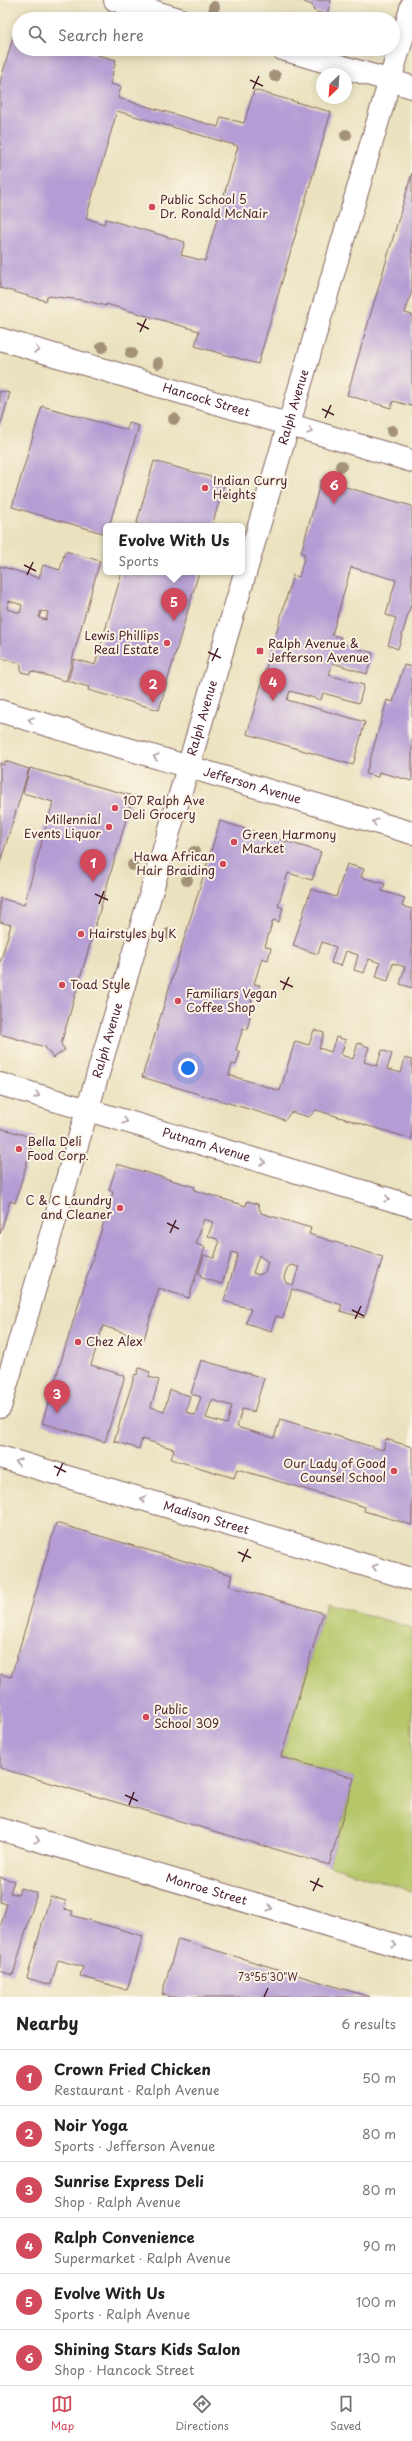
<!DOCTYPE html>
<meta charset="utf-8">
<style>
body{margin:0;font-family:"Playpen Sans",sans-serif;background:#f6f6f6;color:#222}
.compass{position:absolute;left:316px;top:68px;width:36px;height:36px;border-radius:50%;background:#fff;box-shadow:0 2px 10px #0003;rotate:205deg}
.you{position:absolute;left:188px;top:1068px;width:14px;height:14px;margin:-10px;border:3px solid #fff;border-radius:50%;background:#1a73e8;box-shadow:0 0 0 6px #1a73e833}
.badge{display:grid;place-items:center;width:26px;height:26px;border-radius:50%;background:#d1495b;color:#fff;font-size:13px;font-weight:700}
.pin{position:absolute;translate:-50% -33px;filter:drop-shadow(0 1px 2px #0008)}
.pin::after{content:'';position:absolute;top:21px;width:14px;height:12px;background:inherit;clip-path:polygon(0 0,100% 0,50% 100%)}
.popup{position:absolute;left:103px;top:523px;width:142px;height:52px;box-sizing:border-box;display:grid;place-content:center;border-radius:6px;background:#fff;filter:drop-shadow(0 1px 3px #0005);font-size:13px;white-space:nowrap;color:#767676}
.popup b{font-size:15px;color:#222}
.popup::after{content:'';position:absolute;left:50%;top:100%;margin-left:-8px;border:8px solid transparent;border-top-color:#fff}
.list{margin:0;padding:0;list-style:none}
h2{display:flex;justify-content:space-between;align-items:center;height:52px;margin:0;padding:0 16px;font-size:17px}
h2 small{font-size:13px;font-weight:400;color:#767676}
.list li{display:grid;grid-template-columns:26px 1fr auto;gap:12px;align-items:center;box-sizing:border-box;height:56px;padding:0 16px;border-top:1px solid #e0e0e0}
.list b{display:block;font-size:15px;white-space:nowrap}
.list p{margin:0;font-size:13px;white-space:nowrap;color:#767676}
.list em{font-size:13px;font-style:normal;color:#767676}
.icon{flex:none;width:22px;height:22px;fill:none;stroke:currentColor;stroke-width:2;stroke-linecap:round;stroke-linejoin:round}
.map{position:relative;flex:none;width:412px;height:1997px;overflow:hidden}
.search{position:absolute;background:#fff;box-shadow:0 2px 10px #0003;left:12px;right:12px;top:12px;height:44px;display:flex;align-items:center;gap:10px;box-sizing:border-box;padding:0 14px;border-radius:22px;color:#767676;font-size:15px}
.sheet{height:388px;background:#fff}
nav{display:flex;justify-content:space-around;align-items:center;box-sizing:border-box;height:56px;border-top:1px solid #e0e0e0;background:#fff;font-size:11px;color:#767676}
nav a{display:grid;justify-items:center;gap:2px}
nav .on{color:#d1495b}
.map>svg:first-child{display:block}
.green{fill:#b6c76a;stroke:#80734a}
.building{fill:#b49dd4;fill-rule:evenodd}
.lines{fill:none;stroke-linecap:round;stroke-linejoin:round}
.street-casing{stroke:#82635f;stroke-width:24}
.street{stroke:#fff;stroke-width:22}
.tree{fill:#a49278}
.oneway{stroke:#ae9aa0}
.ticks{fill:none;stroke:#4a1f2b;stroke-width:1.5}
.poi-dot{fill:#d1495b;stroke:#fcf5e5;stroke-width:1.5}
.labels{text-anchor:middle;stroke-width:4;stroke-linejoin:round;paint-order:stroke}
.poi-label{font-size:12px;fill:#4a1f2b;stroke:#fcf5e5;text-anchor:start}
.street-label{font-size:12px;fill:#4a1f2b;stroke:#fcf5e5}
.ticks-label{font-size:10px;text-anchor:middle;fill:#4a1f2b;stroke:#fcf5e5;stroke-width:4;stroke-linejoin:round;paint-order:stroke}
</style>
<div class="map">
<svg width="412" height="1997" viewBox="0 0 412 1997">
<rect width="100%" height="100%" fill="#fcf5e5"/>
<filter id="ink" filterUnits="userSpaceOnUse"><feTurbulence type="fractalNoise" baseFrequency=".025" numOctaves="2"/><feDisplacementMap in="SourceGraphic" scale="8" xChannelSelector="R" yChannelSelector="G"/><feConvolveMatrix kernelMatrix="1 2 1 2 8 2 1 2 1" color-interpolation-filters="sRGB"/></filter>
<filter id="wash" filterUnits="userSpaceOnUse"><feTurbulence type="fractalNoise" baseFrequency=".012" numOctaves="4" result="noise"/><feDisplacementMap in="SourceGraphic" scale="16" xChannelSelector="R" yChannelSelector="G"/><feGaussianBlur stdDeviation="0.9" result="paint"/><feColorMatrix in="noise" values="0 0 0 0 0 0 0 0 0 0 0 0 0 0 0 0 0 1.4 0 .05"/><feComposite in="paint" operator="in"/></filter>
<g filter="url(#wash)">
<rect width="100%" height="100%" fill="#eae2bf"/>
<!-- green -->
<path class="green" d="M326 1603 412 1628V1891L329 1865 354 1778 281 1757Z"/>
<g id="blocks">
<!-- building -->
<g class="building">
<path d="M305 0H331L327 15 314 11 312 5 304 2Z"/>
<path d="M15 31 19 33V49H76L116 60 110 84 121 87 118 98 218 127 221 117 244 123 254 90 331 112 258 364 195 346 199 331 106 304V306L83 300 47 296 46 301 0 288V82ZM117 111 238 146 205 261 181 255 185 242 106 219 104 224 86 218Z"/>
<path d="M412 173V291L405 313 412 315V406L393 401 391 408 347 395Z"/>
<path d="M0 391 10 393 0 427Z"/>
<path d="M42 406 127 430 129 423 139 426 109 526H106V534L12 507Z"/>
<path d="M154 461 225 481 212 526H136Z"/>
<path d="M321 480 412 506V601L398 649 388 645 396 618 386 615 396 580 351 567 332 635 341 637 340 643 373 653 367 674 333 663 329 675 364 685 359 703 323 693 321 700 290 691 287 700 365 722 353 765 247 734 293 575 299 577 305 554 301 553Z"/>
<path d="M65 551 100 561 66 681 31 671 30 674 21 672V664L0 658V566L39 578 43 565 60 570ZM9 601 22 605 20 613 7 609ZM41 611 48 612 46 620 39 618Z"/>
<path d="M122 572H199L159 710 88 690 89 687 68 681 74 659 95 665Z"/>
<path d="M404 665 412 667V781L379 772 378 777 366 774 387 700 393 702Z"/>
<path d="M5 761 29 769 0 863V763L4 765Z"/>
<path d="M30 768 133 796 61 1044 65 1050 53 1058 45 1047 0 1034V963L11 925 0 922V898L24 905 53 802 23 793Z"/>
<path d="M220 821 321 852 312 880 288 873 278 906 283 908 279 922 273 920 265 946 271 948 268 960 262 958 254 984 260 985 257 994 254 993 247 1015 250 1016 247 1030 243 1028 236 1050 240 1052 236 1065 232 1064 229 1075 280 1091 295 1041 309 1045 314 1030 324 1033 319 1048 331 1052 336 1037 346 1040 341 1055 353 1059 358 1043 369 1047 364 1062 377 1066 382 1050 392 1054 387 1069 401 1073 405 1058 412 1060V1139L316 1110 309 1117 291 1112 285 1120 142 1077Z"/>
<path d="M347 864 364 869 361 877 385 884 382 891 405 898 402 906 412 909V988L400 984 405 967 393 963 388 981 376 977 380 963 369 959 364 973 354 970 358 955 346 951 341 966 331 963 336 947 322 942 318 954 293 946 311 889 336 897Z"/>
<path d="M0 1128 34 1138 15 1203 10 1201 0 1234Z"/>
<path d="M117 1164 195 1187 194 1190 246 1206 247 1201 258 1204 261 1213 311 1228 309 1234 383 1257 364 1318 340 1311 342 1305 292 1289 283 1318 276 1316 271 1331 246 1323 251 1309 224 1301 238 1254 232 1252 222 1284 202 1278 199 1272 204 1255 214 1258 219 1243 217 1239 208 1236 213 1222 204 1219 196 1244 205 1247 189 1298 159 1288 144 1339 103 1326 91 1365 125 1376 105 1442 42 1423 113 1192 109 1190ZM259 1255 268 1262 265 1272 259 1275 253 1273ZM291 1265 299 1267 293 1285 286 1283 284 1278 287 1268Z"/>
<path d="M201 1360 264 1378 254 1412 242 1409 237 1427 274 1438 280 1419 383 1450 386 1439 412 1447V1525L364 1511 365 1507 237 1469 234 1478 171 1459 174 1449 142 1439 139 1449 114 1441 135 1374 137 1375 139 1368 150 1372 149 1377 159 1380 151 1407 164 1411 170 1390 190 1396 186 1412 195 1415 201 1397 191 1394ZM212 1400 232 1406 227 1424 206 1418Z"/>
<path d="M56 1523 232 1575 229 1586 323 1613 281 1757 354 1778 329 1865 0 1768V1674L11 1677Z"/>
<path d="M0 1877 14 1881 10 1893 18 1895 20 1888 37 1893 13 1975 0 1971V1928L7 1904 0 1902Z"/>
<path d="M50 1896 66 1901 64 1909 73 1911 71 1915 143 1936 127 1990 80 1976 83 1967 58 1960 51 1985 27 1978Z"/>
<path d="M178 1939 370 1997H171L162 1994Z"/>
</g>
</g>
</g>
<g filter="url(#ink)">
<use href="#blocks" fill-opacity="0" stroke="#82635f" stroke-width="1"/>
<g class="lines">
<defs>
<g id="street">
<path d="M115 0 179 19"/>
<path d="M282 49 412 87"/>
<path id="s1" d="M0 339 412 461"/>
<path id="s2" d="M0 711 412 833"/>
<path id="s3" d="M0 1084 412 1206"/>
<path id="s4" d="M0 1407 412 5"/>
<path id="s5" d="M0 1457 412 1579"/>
<path id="s6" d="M0 1829 412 1950"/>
</g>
</defs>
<!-- street casing -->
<use href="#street" class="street-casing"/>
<!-- street -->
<use href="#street" class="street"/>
</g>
<!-- trees -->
<g class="tree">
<circle cx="214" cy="7" r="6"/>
<circle cx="275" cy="76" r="6"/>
<circle cx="346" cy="135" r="6"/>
<circle cx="102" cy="347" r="6"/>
<circle cx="131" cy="353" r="6"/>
<circle cx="158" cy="363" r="6"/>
<circle cx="174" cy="419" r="6"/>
<circle cx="392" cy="431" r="6"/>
<circle cx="341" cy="466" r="6"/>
<circle cx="194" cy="852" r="6"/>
<circle cx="133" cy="865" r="6"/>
<circle cx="187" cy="880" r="6"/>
<circle cx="169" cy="934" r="6"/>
</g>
<!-- one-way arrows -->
<defs><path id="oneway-chevron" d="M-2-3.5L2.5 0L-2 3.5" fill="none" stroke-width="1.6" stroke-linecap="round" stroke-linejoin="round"/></defs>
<g class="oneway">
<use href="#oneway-chevron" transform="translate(37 350) rotate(16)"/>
<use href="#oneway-chevron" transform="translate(310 431) rotate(17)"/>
<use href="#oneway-chevron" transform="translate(31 720) rotate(-164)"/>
<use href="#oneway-chevron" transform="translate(156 757) rotate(-163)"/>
<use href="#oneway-chevron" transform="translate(375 822) rotate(-164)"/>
<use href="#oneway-chevron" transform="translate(37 1095) rotate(16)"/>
<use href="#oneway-chevron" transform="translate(125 1121) rotate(16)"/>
<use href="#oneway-chevron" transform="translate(263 1162) rotate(16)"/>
<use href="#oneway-chevron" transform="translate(387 1199) rotate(16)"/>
<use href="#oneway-chevron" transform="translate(18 1462) rotate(-164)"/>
<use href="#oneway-chevron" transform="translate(143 1499) rotate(-163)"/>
<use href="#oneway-chevron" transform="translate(375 1567) rotate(-163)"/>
<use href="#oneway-chevron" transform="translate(37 1840) rotate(16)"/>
<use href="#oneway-chevron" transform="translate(270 1908) rotate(16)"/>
<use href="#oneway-chevron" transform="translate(394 1945) rotate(16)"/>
</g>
</g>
<!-- ticks -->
<path class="ticks" d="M250 80 263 86M253 89 259 76M137 323 149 329M140 332 146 319M322 409 334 415M325 418 331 405M24 565 36 571M27 575 33 562M208 652 221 658M212 661 218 648M95 894 108 900M99 904 104 891M280 981 293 987M283 990 289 977M167 1223 179 1229M170 1233 176 1220M352 1310 364 1316M355 1319 361 1306M54 1466 66 1472M57 1476 63 1463M238 1552 251 1558M242 1562 248 1549M125 1795 138 1801M129 1805 134 1792M310 1881 323 1887M313 1891 319 1878M264 1997 268 1988"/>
<!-- markers -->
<g class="poi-dot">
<circle cx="152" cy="207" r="4"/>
<circle cx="205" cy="488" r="4"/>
<circle cx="167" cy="643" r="4"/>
<rect x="256" y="647" width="8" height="8" rx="2"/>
<circle cx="115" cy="808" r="4"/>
<circle cx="109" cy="827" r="4"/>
<circle cx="234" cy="842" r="4"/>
<circle cx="223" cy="864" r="4"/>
<circle cx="81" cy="934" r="4"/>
<circle cx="62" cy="985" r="4"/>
<circle cx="178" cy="1001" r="4"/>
<circle cx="19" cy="1149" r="4"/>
<circle cx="120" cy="1208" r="4"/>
<circle cx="78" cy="1342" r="4"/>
<circle cx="394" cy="1471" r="4"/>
<circle cx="146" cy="1717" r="4"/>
</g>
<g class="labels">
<!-- poi labels -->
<g class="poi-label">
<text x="160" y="204">Public School 5<tspan x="160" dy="14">Dr. Ronald McNair</tspan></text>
<text x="213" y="485">Indian Curry<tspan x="213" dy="14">Heights</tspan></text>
<text x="159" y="640" text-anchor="end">Lewis Phillips<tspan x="159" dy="14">Real Estate</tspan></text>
<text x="268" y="648">Ralph Avenue &amp;<tspan x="268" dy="14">Jefferson Avenue</tspan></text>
<text x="123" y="805">107 Ralph Ave<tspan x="123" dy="14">Deli Grocery</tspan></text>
<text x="101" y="824" text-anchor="end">Millennial<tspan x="101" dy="14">Events Liquor</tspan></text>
<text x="242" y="839">Green Harmony<tspan x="242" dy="14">Market</tspan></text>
<text x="215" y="861" text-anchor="end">Hawa African<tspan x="215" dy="14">Hair Braiding</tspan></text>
<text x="89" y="938">Hairstyles by K</text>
<text x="70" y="989">Toad Style</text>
<text x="186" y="998">Familiars Vegan<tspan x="186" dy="14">Coffee Shop</tspan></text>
<text x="27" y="1146">Bella Deli<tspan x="27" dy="14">Food Corp.</tspan></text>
<text x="112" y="1205" text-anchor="end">C &amp; C Laundry<tspan x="112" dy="14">and Cleaner</tspan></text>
<text x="86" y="1346">Chez Alex</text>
<text x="386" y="1468" text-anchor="end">Our Lady of Good<tspan x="386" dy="14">Counsel School</tspan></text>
<text x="154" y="1714">Public<tspan x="154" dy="14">School 309</tspan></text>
</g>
<!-- street labels -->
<g class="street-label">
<text dy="4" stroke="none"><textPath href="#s1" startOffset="215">Hancock Street</textPath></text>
<text dy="4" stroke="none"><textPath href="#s4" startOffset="1042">Ralph Avenue</textPath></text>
<text dy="4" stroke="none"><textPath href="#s4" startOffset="718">Ralph Avenue</textPath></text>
<text dy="4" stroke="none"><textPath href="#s2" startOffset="263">Jefferson Avenue</textPath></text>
<text dy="4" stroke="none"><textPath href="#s4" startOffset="382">Ralph Avenue</textPath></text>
<text dy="4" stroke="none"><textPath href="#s3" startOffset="215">Putnam Avenue</textPath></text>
<text dy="4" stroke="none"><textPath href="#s5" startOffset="215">Madison Street</textPath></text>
<text dy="4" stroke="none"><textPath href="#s6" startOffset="215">Monroe Street</textPath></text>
</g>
</g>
<g class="ticks-label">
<text x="268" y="1981">73°55'30"W</text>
</g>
</svg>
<svg class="compass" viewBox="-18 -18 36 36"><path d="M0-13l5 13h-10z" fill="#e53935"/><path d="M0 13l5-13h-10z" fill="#767676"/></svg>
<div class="you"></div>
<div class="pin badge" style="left:93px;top:882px">1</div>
<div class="pin badge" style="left:153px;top:703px">2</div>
<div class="pin badge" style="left:57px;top:1413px">3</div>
<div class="pin badge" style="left:273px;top:701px">4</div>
<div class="pin badge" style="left:174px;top:621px">5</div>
<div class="popup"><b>Evolve With Us</b>Sports</div>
<div class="pin badge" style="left:334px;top:504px">6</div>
<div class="search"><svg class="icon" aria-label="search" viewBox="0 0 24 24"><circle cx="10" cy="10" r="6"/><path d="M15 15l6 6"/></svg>Search here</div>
</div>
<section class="sheet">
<h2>Nearby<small>6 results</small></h2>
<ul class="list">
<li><span class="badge">1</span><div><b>Crown Fried Chicken</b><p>Restaurant · Ralph Avenue</p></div><em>50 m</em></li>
<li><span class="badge">2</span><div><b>Noir Yoga</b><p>Sports · Jefferson Avenue</p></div><em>80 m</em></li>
<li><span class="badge">3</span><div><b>Sunrise Express Deli</b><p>Shop · Ralph Avenue</p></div><em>80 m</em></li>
<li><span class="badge">4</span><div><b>Ralph Convenience</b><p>Supermarket · Ralph Avenue</p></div><em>90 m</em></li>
<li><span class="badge">5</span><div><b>Evolve With Us</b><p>Sports · Ralph Avenue</p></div><em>100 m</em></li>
<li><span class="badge">6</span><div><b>Shining Stars Kids Salon</b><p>Shop · Hancock Street</p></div><em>130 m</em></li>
</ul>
</section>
<nav>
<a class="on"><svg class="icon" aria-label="map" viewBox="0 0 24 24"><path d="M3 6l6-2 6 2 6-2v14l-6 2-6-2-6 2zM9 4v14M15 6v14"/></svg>Map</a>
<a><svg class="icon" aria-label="directions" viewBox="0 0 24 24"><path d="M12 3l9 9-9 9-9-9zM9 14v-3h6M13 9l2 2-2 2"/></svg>Directions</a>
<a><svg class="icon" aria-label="saved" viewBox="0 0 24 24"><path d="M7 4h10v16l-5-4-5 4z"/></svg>Saved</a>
</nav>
